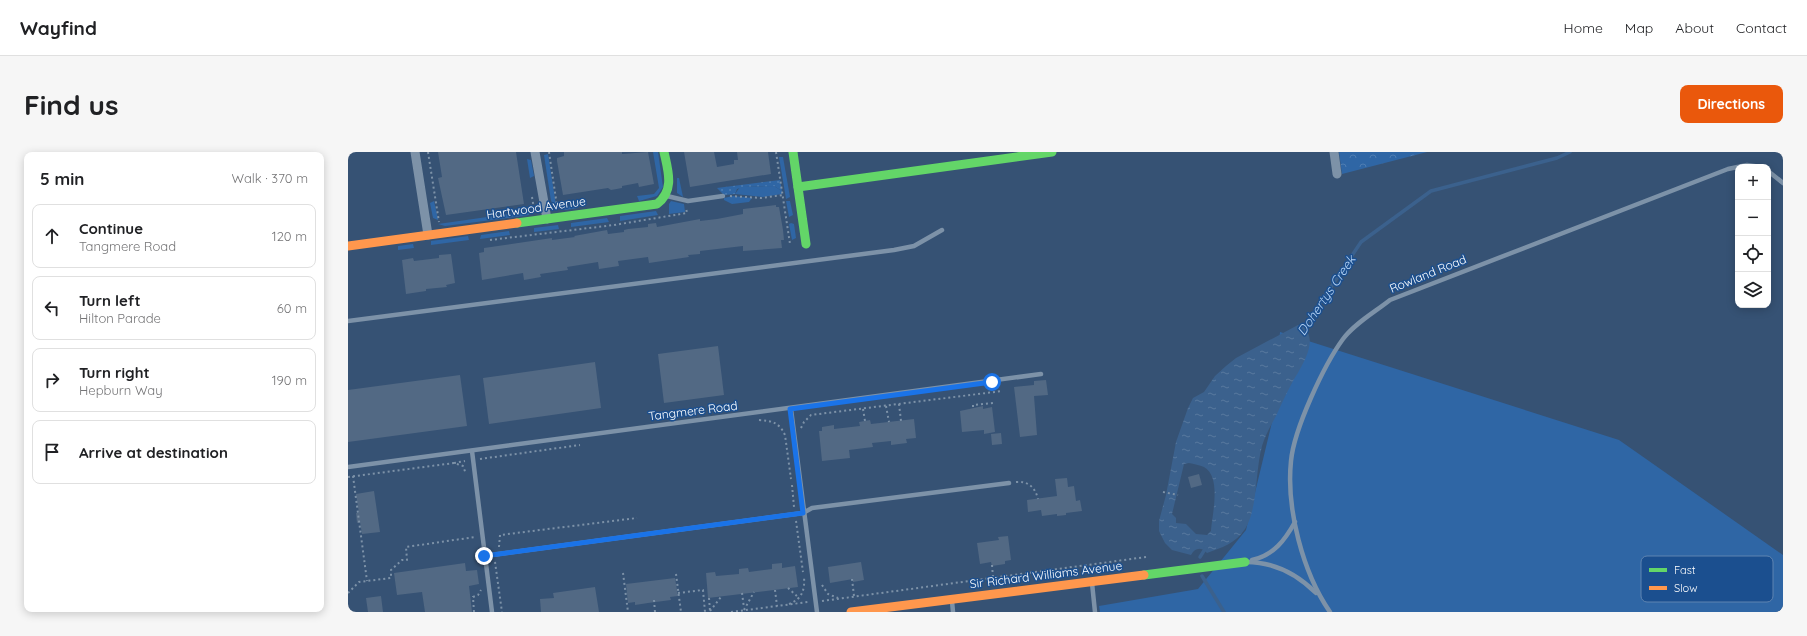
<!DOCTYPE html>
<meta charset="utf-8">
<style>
body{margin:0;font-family:Quicksand,sans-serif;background:#f6f6f6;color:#202124}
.controls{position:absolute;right:12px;top:12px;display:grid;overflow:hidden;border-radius:8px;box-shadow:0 2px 10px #0003}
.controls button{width:36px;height:36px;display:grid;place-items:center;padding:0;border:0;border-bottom:1px solid #e0e0e0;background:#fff;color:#202124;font:20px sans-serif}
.stop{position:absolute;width:12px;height:12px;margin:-9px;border:3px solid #1a73e8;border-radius:50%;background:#fff}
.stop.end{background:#1a73e8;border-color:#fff;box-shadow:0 1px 4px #0008}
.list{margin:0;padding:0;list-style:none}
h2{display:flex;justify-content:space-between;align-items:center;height:52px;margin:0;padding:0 16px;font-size:17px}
h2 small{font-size:13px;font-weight:400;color:#757577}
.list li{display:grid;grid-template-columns:26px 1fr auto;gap:12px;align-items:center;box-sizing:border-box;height:64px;margin:0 8px 8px;padding:0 8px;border:1px solid #e0e0e0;border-radius:8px}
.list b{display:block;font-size:15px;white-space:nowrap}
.list p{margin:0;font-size:13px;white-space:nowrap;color:#757577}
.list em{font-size:13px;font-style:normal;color:#757577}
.icon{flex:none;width:22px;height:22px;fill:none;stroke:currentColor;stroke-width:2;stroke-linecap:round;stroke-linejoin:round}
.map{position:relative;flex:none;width:1435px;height:460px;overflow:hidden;border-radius:8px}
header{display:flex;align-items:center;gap:24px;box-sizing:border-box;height:56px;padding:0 20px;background:#fff;border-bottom:1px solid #e0e0e0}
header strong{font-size:19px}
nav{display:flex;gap:22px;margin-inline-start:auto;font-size:14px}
.intro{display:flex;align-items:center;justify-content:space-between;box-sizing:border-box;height:96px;padding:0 24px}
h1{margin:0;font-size:28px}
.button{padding:10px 18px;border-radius:8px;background:#ea580c;color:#fff;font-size:14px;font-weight:700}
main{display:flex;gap:24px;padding:0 24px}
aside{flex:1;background:#fff;border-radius:8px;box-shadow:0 2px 10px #0003}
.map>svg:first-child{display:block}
.grass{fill:#2f66a5}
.forest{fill:url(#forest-crowns)}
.garden{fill:url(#garden-dots)}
.water{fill:url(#water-ripples);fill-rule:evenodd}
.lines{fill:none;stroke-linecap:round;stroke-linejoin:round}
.stream{stroke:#3b618d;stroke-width:3.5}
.building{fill:#526984}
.path{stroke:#7d92a8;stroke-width:2;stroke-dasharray:2 3;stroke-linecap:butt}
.lane{stroke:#7d92a8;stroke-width:4.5}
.street{stroke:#7d92a8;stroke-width:9}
.fast{stroke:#63d668;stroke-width:9}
.slow{stroke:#ff974d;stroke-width:9}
.route{stroke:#1a73e8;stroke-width:5}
.labels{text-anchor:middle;stroke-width:3;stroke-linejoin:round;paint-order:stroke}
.street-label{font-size:12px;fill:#fff;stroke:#1b4f8f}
.water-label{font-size:13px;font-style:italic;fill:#b5d3f5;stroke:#1b4f8f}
.key{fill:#1b4f8f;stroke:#5f84b1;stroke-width:1}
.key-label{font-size:11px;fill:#fff}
</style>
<header>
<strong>Wayfind</strong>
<nav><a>Home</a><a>Map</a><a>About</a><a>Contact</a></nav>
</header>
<div class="intro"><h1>Find us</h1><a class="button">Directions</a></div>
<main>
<aside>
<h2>5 min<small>Walk · 370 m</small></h2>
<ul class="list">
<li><svg class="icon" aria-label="ahead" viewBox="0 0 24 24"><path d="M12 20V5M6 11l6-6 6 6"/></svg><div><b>Continue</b><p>Tangmere Road</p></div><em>120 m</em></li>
<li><svg class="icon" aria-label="left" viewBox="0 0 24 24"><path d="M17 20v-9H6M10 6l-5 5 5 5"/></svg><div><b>Turn left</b><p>Hilton Parade</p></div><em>60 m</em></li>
<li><svg class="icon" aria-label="right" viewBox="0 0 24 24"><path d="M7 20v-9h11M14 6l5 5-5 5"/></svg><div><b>Turn right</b><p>Hepburn Way</p></div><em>190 m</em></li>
<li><svg class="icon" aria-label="arrive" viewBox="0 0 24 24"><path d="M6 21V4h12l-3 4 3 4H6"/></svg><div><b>Arrive at destination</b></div></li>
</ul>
</aside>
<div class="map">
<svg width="1435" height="460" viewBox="0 0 1435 460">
<defs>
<pattern id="forest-crowns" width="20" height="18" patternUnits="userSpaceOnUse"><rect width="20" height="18" fill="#2f66a5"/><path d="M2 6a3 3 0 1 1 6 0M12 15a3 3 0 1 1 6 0" fill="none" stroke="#4e7db2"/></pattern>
<pattern id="garden-dots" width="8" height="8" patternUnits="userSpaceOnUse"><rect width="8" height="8" fill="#2f66a5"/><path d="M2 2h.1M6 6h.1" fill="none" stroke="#4e7db2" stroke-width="1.8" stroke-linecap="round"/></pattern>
<pattern id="water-ripples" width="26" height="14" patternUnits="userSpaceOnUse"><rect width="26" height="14" fill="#3b618d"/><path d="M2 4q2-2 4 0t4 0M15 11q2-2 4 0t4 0" fill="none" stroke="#58799e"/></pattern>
</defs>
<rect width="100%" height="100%" fill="#365274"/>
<!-- grass -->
<g class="grass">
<path d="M305 0H310L315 35 309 44 291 49 289 44 306 42 311 36Z"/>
<path d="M200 2 208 53 205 52 203 49 196 3Z"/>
<path d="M431 5H435L442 45 438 47Z"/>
<path d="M179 7 183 8 186 24 182 26Z"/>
<path d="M329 26H331L335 45 329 41Z"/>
<path d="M426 34 434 39V42L415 45 387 42 392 35Z"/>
<path d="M385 44 404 46 401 50 384 52 376 48V46Z"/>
<path d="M86 49 90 67V68L85 66 82 51Z"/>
<path d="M323 49 336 52 337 60 321 62V52Z"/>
<path d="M438 49H442L445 63 441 65Z"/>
<path d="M230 53V56L218 58 209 56Z"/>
<path d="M181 59V63L176 64 97 74 90 72Z"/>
<path d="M308 59 310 63 272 69V64Z"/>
<path d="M259 66 261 70 223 75V71Z"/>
<path d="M443 71 446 72 448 86 444 88 441 72Z"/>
<path d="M210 73 211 77 186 80V76Z"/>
<path d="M161 79 162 83 132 87 133 83Z"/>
<path d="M120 84 121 88 83 93V89Z"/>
<path d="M65 92 66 96 50 98V94Z"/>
<path d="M932 180 1271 288 1435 403V460H752L751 454 850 437 898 378 924 270Z"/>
</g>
<!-- forest -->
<path class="forest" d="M991 0H1079L994 22Z"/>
<!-- garden -->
<path class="garden" d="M432 28 434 39 426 34 395 35 389 37 387 42 376 43 369 36Z"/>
<!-- water -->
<path class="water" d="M950 173C976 183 952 217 944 231 938 242 933 253 928 264 923 273 917 284 914 294 907 319 910 357 897 377 888 391 873 396 859 401 854 395 847 395 843 403L824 398 817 391 811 379V369L818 343 828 290 840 256 845 246 856 240 867 224 878 214 888 206ZM841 311C846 312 852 313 856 315 874 325 864 363 863 379L859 383 848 382 838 372 828 371V366L824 362 836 312Z"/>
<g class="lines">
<!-- stream -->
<g class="stream">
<path d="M953 180 1013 90 1083 39 1209 6 1222 0"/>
<path d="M852 405 859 394"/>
<path d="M854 424 876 460"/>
</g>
</g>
<!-- building -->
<g class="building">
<path d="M90 0H168L176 52 98 63 90 26 94 25Z"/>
<path d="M216 0H274V2L300 0 306 32 291 35 290 31 274 34V36L263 38 260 36 215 43 209 9V6L216 4Z"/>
<path d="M336 0H366L369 15 386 12V8H390L389 0H420L423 22 342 35Z"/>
<path d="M428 53V55H431L435 78 436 88H433L434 96 395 99V94L352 99V102L340 103 341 105 301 111 300 105 270 109 271 114 251 117 250 110 219 115 220 118 192 122 193 125 176 128 175 121 134 128 131 101 136 100V96L204 86V88L227 85 226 84 259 78 260 82 276 80V78L280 77 300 75V72L308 71 309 75 352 67V69L369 67 395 62V57Z"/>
<path d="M103 102 107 131 98 133 99 135 78 137V139L58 142 54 108 65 106 66 109 91 106V103Z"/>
<path d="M370 194 376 243 316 251 310 202Z"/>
<path d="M247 210 253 256 141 272 135 226Z"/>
<path d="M112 223 119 274 0 290V238Z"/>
<path d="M698 228 700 243 686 244 689 283 672 285 666 235 686 233V229Z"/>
<path d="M635 254V257L644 255 647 280 636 282V278L614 280 612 259Z"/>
<path d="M566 267 568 286 558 287 559 291 543 293V289L524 291 525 295 501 298 502 306 474 309 471 279H474V275L486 273V277L512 274 511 270 522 268 523 272Z"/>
<path d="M653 281 654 292 644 293 643 282Z"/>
<path d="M851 322 854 333 843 336 840 325Z"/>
<path d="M719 326 720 335 726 334 728 349 732 348 734 359 718 361V363L709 364V362L694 364 693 358 680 360 679 348 709 344 707 327Z"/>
<path d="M26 339 32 380 14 382 12 370 9 371 8 361H11L8 342Z"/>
<path d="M660 384 663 408 657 409V412L644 414 643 410 632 412 629 391 651 388 650 385Z"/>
<path d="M513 410 516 428 505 430V427L482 431 480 415Z"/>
<path d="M117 411 118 419 129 418 131 432 121 434 124 460H77L74 440 49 443 46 421Z"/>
<path d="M434 411V416L447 414 450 435 360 446 358 421 367 420 368 424 391 422V417L400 416 401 420 424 417V412Z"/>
<path d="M327 426 330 444 322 445 323 448 300 451 287 453V450L280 451 278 432Z"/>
<path d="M247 435 251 460H193L192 447 206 446 205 441Z"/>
<path d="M33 444 35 460H20L18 446Z"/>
</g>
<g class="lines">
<!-- path -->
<g class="path">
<path d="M80 0 91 70"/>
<path d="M201 0 209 54"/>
<path d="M428 0 442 92"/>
<path d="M382 44 413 46 435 43"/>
<path d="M184 45 186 57"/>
<path d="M142 88 266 73 339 61 338 56"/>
<path d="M551 252 553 269"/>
<path d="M538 254 541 270"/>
<path d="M625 255V253L646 251"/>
<path d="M515 257 517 269"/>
<path d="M411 268C424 269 431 270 437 283L443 327"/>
<path d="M453 276 456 270 463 263 654 239"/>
<path d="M132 307 232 293"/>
<path d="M106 311 117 309"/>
<path d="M5 324 19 429"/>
<path d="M0 325 106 311 115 314 118 322"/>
<path d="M668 330C680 329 687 335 690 347"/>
<path d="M444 333 446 355"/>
<path d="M815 340 830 343"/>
<path d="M448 369 455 420"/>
<path d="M151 395 152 383 289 366"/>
<path d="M147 410 154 460"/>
<path d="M644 413 645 425"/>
<path d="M275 421 280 460"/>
<path d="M328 422 333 460"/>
<path d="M504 427 506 444"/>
<path d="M474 433 480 442 490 446"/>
<path d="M440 436 451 446"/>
<path d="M427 438 429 454"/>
<path d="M0 441 11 430 43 426V418L54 408H59L58 395 127 385"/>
<path d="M330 441 355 438 357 460"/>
<path d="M394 441 396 456"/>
<path d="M361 446 362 459"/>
<path d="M306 448 307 460"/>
<path d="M474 449 798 405"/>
<path d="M441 452C454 447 457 438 456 425"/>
<path d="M396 458 406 440"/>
<path d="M362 459 373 445"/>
<path d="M126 460 125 445 130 443 133 438"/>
<path d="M383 460 460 450"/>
</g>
<!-- lane -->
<g class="lane">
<path d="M1420 19 1435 31"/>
<path d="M319 44 340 49 375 44"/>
<path d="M0 169 546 98 566 94 594 78"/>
<path d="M443 257 469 460"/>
<path d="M124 299 144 460"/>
<path d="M0 315 693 222"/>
<path d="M136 404 455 361 464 356 661 331"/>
<path d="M904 408C926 403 937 388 947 370"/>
<path d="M898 410C926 410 948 421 968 441"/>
<path d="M744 431 747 460"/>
<path d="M604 449 605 460"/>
<path d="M982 460C955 421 938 357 943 309 946 277 976 213 995 187 1007 171 1027 160 1042 148L1380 17 1399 13 1413 15"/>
</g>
<!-- street -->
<g class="street">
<path d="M67 0 80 83"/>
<path d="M187 0 199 67"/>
<path d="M986 0 989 22"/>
</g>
<!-- fast -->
<g class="fast">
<path d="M445 0 458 92"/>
<path d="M450 35 704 0"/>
<path d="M169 71 309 52C327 38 320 19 316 0"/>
<path d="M796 423 897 410"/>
</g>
<!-- slow -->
<g class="slow">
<path d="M0 94 169 71"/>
<path d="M503 460 796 423"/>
</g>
</g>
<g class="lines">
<!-- route -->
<path class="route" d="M136 404 455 361 442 257 644 230"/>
</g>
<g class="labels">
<!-- street labels -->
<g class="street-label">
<text transform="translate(188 56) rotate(-8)" y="4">Hartwood Avenue</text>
<text transform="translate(1080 122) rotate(-22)" y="4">Rowland Road</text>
<text transform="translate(345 259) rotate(-7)" y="4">Tangmere Road</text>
<text transform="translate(698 423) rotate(-7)" y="4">Sir Richard Williams Avenue</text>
</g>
<!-- water labels -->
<g class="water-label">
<text transform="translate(978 143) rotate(-56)" y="5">Dohertys Creek</text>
</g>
</g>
<!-- legend -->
<rect x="1293" y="404" width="132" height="46" rx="6" class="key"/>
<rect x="1301" y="416" width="18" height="4" fill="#63d668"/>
<rect x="1301" y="434" width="18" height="4" fill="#ff974d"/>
<g class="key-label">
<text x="1326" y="422">Fast</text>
<text x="1326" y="440">Slow</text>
</g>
</svg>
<div class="controls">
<button>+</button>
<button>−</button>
<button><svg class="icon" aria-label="locate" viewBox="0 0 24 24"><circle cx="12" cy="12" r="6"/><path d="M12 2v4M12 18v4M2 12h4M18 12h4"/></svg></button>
<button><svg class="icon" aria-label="layers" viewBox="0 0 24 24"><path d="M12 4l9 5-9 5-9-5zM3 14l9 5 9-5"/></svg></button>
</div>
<div class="stop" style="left:644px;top:230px"></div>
<div class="stop end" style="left:136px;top:404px"></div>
</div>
</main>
